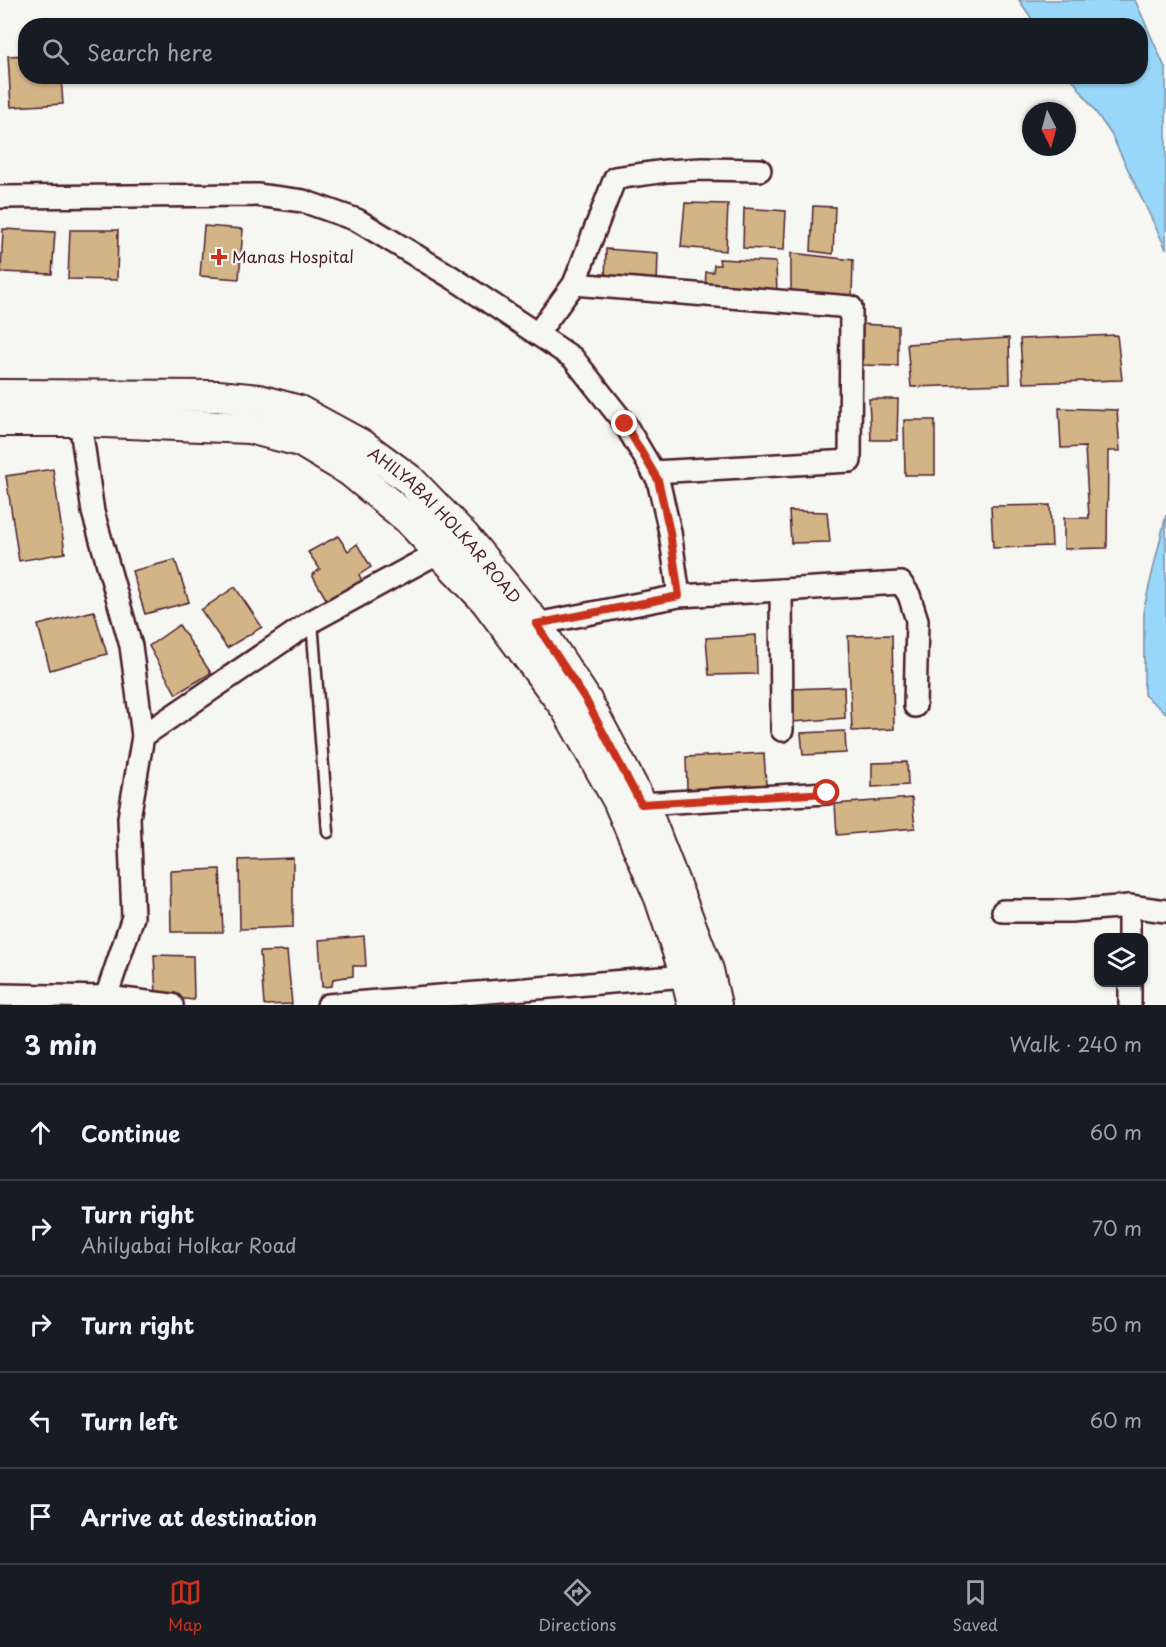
<!DOCTYPE html>
<meta charset="utf-8">
<style>
body{margin:0;font-family:"Playpen Sans",sans-serif;background:#20242c;color:#f1f3f6}
.controls{position:absolute;right:18px;bottom:18px;display:grid;overflow:hidden;border-radius:12px;box-shadow:0 2px 4px #0004}
.controls button{width:54px;height:54px;display:grid;place-items:center;padding:0;border:0;border-bottom:2px solid #363941;background:#171b24;color:#f1f3f6;font:30px sans-serif}
.compass{position:absolute;left:1022px;top:102px;width:54px;height:54px;border-radius:50%;background:#171b24;box-shadow:0 2px 4px #0004;rotate:174deg}
.stop{position:absolute;width:18px;height:18px;margin:-14px;border:4px solid #c8321e;border-radius:50%;background:#fff}
.stop.end{background:#c8321e;border-color:#fff;box-shadow:0 2px 6px #0008}
.list{margin:0;padding:0;list-style:none}
h2{display:flex;justify-content:space-between;align-items:center;height:78px;margin:0;padding:0 24px;font-size:26px}
h2 small{font-size:20px;font-weight:400;color:#9ea1a6}
.list li{display:grid;grid-template-columns:39px 1fr auto;gap:18px;align-items:center;box-sizing:border-box;height:96px;padding:0 24px;border-top:2px solid #363941}
.list b{display:block;font-size:22px;white-space:nowrap}
.list p{margin:0;font-size:20px;white-space:nowrap;color:#9ea1a6}
.list em{font-size:20px;font-style:normal;color:#9ea1a6}
.icon{flex:none;width:33px;height:33px;fill:none;stroke:currentColor;stroke-width:2;stroke-linecap:round;stroke-linejoin:round}
.map{position:relative;flex:none;width:1166px;height:1005px;overflow:hidden}
.search{position:absolute;background:#171b24;box-shadow:0 2px 4px #0004;left:18px;right:18px;top:18px;height:66px;display:flex;align-items:center;gap:15px;box-sizing:border-box;padding:0 21px;border-radius:24px;color:#9ea1a6;font-size:22px}
.sheet{height:558px;background:#171b24}
nav{display:flex;justify-content:space-around;align-items:center;box-sizing:border-box;height:84px;border-top:2px solid #363941;background:#171b24;font-size:16px;color:#9ea1a6}
nav a{display:grid;justify-items:center;gap:3px}
nav .on{color:#c8321e}
.map>svg:first-child{display:block}
.water{fill:#98d7f9;stroke:#798da7;stroke-width:1.5}
.building{fill:#d3b487;stroke:#4a1f2b;stroke-width:1.5}
.lines{fill:none;stroke-linecap:round;stroke-linejoin:round}
.service-casing{stroke:#4a1f2b;stroke-width:15}
.minor-casing{stroke:#4a1f2b;stroke-width:26}
.secondary-casing{stroke:#4a1f2b;stroke-width:34}
.service{stroke:#f6f6f2;stroke-width:10}
.minor{stroke:#f6f6f2;stroke-width:21}
.secondary{stroke:#f6f6f2;stroke-width:30}
.route{stroke:#c8321e;stroke-width:8}
.poi-dot{fill:#c8321e;stroke:#f6f6f2;stroke-width:2}
.labels{text-anchor:middle;stroke-width:4.5;stroke-linejoin:round;paint-order:stroke}
.poi-label{font-size:16px;fill:#4a1f2b;stroke:#f6f6f2;text-anchor:start}
.street-label{font-size:16px;fill:#4a1f2b;stroke:#f6f6f2}
</style>
<div class="map">
<svg width="1166" height="1005" viewBox="0 0 1166 1005">
<rect width="100%" height="100%" fill="#f6f6f2"/>
<filter id="ink" filterUnits="userSpaceOnUse"><feTurbulence type="fractalNoise" baseFrequency=".0167" numOctaves="2"/><feDisplacementMap in="SourceGraphic" scale="12" xChannelSelector="R" yChannelSelector="G"/><feConvolveMatrix kernelMatrix="1 2 1 2 8 2 1 2 1" color-interpolation-filters="sRGB"/></filter>
<g filter="url(#ink)">
<!-- water -->
<g class="water">
<path d="M1019 0H1135L1166 70V249L1111 134 1071 77 1140 76V26L1036 25Z"/>
<path d="M1166 515V713L1144 695V608Z"/>
</g>
<!-- building -->
<g class="building">
<path d="M26 55V76H61L63 104 11 107 8 56Z"/>
<path d="M685 203 728 204 726 251 681 247Z"/>
<path d="M813 206 835 207 833 254 811 251Z"/>
<path d="M744 208 786 211 784 250 743 248Z"/>
<path d="M204 226 243 229 239 279 200 276Z"/>
<path d="M3 229 55 232 52 274 1 272Z"/>
<path d="M70 230H118L117 280 68 279Z"/>
<path d="M606 249 658 253 657 286 605 282Z"/>
<path d="M791 253 853 260 852 298 791 293Z"/>
<path d="M719 259 776 262 777 295 705 290 706 272H713L714 265H720Z"/>
<path d="M858 324 898 326V366L860 365Z"/>
<path d="M1117 335 1122 380 1023 383 1020 339Z"/>
<path d="M1009 338 1010 384 911 387 907 344Z"/>
<path d="M869 399H898L897 440H871Z"/>
<path d="M1059 408 1117 410 1120 451H1108L1107 548 1064 549V518H1089L1085 447 1061 448Z"/>
<path d="M904 420H935V475H905Z"/>
<path d="M53 469 65 553 19 561 6 476Z"/>
<path d="M1050 505 1052 546 993 548 991 506Z"/>
<path d="M789 511 827 512 830 542 791 543Z"/>
<path d="M338 536 348 551 357 544 371 567 359 575 364 584 329 604 312 575 320 569 308 552Z"/>
<path d="M175 560 189 602 145 614 132 571Z"/>
<path d="M235 587 262 627 227 648 201 610Z"/>
<path d="M94 611 107 654 50 670 38 625Z"/>
<path d="M179 625 211 673 176 694 149 646Z"/>
<path d="M756 635 757 674 709 675 706 638Z"/>
<path d="M892 635 894 729 852 731 848 636Z"/>
<path d="M844 687 845 718 792 722 791 689Z"/>
<path d="M845 731 846 753 803 755 801 733Z"/>
<path d="M764 753 766 785 687 789 686 757Z"/>
<path d="M907 762 908 785 872 787V763Z"/>
<path d="M912 798 915 828 837 835 835 804Z"/>
<path d="M293 858V927L240 929 239 860Z"/>
<path d="M220 869 223 932H171L170 871Z"/>
<path d="M364 936 366 966H353V976L333 979 332 986 322 987 319 940Z"/>
<path d="M287 951 292 1004 264 1005 260 952Z"/>
<path d="M154 955 193 956 194 1000 156 996Z"/>
</g>
<g class="lines">
<defs>
<path id="service" d="M312 621 328 832"/>
<g id="minor">
<path d="M0 197 257 195 303 201 357 220 453 278 573 358 625 424 658 480 670 532 679 596"/>
<path d="M574 284 851 307 850 461 653 472"/>
<path d="M537 334 574 284 615 178 666 171 702 169 760 170"/>
<path d="M781 590 782 730"/>
<path d="M536 624 679 596 901 583 909 595 917 620 915 706"/>
<path d="M143 736 312 621 441 551"/>
<path d="M641 804 827 793"/>
<path d="M1129 906 1166 911"/>
<path d="M1003 911H1070L1129 906V938"/>
<path d="M1130 982V1005"/>
<path d="M0 995 106 997 133 917 129 818 143 736 131 646 93 512 80 421"/>
<path d="M106 997 172 1005"/>
<path d="M328 1005 686 976 698 973"/>
</g>
<g id="secondary">
<path id="s1" d="M0 395 218 396 259 400 299 411 365 447 410 480 464 536 536 624 586 700 648 816 708 970 716 1005"/>
<path d="M0 421H80L249 428 300 441 350 471 407 518 486 601 566 708 618 800 660 898 686 976 693 1005"/>
</g>
</defs>
<!-- service casing -->
<use href="#service" class="service-casing"/>
<!-- minor casing -->
<use href="#minor" class="minor-casing"/>
<!-- secondary casing -->
<use href="#secondary" class="secondary-casing"/>
<!-- service -->
<use href="#service" class="service"/>
<!-- minor -->
<use href="#minor" class="minor"/>
<!-- secondary -->
<use href="#secondary" class="secondary"/>
</g>
</g>
<g class="lines" filter="url(#ink)">
<!-- route -->
<path class="route" d="M625 424 658 480 670 532 679 596 536 624 586 700 641 804 827 793"/>
</g>
<!-- markers -->
<path class="poi-dot" d="M216 248h6v6h6v6h-6v6h-6v-6h-6v-6h6z"/>
<g class="labels">
<!-- poi labels -->
<g class="poi-label">
<text x="232" y="263">Manas Hospital</text>
</g>
<!-- street labels -->
<g class="street-label">
<text dy="6" stroke="none"><textPath href="#s1" startOffset="488">AHILYABAI HOLKAR ROAD</textPath></text>
</g>
</g>
</svg>
<div class="controls">
<button><svg class="icon" aria-label="layers" viewBox="0 0 24 24"><path d="M12 4l9 5-9 5-9-5zM3 14l9 5 9-5"/></svg></button>
</div>
<svg class="compass" viewBox="-18 -18 36 36"><path d="M0-13l5 13h-10z" fill="#e53935"/><path d="M0 13l5-13h-10z" fill="#9ea1a6"/></svg>
<div class="stop" style="left:827px;top:793px"></div>
<div class="stop end" style="left:625px;top:424px"></div>
<div class="search"><svg class="icon" aria-label="search" viewBox="0 0 24 24"><circle cx="10" cy="10" r="6"/><path d="M15 15l6 6"/></svg>Search here</div>
</div>
<section class="sheet">
<h2>3 min<small>Walk · 240 m</small></h2>
<ul class="list">
<li><svg class="icon" aria-label="ahead" viewBox="0 0 24 24"><path d="M12 20V5M6 11l6-6 6 6"/></svg><div><b>Continue</b></div><em>60 m</em></li>
<li><svg class="icon" aria-label="right" viewBox="0 0 24 24"><path d="M7 20v-9h11M14 6l5 5-5 5"/></svg><div><b>Turn right</b><p>Ahilyabai Holkar Road</p></div><em>70 m</em></li>
<li><svg class="icon" aria-label="right" viewBox="0 0 24 24"><path d="M7 20v-9h11M14 6l5 5-5 5"/></svg><div><b>Turn right</b></div><em>50 m</em></li>
<li><svg class="icon" aria-label="left" viewBox="0 0 24 24"><path d="M17 20v-9H6M10 6l-5 5 5 5"/></svg><div><b>Turn left</b></div><em>60 m</em></li>
<li><svg class="icon" aria-label="arrive" viewBox="0 0 24 24"><path d="M6 21V4h12l-3 4 3 4H6"/></svg><div><b>Arrive at destination</b></div></li>
</ul>
</section>
<nav>
<a class="on"><svg class="icon" aria-label="map" viewBox="0 0 24 24"><path d="M3 6l6-2 6 2 6-2v14l-6 2-6-2-6 2zM9 4v14M15 6v14"/></svg>Map</a>
<a><svg class="icon" aria-label="directions" viewBox="0 0 24 24"><path d="M12 3l9 9-9 9-9-9zM9 14v-3h6M13 9l2 2-2 2"/></svg>Directions</a>
<a><svg class="icon" aria-label="saved" viewBox="0 0 24 24"><path d="M7 4h10v16l-5-4-5 4z"/></svg>Saved</a>
</nav>
